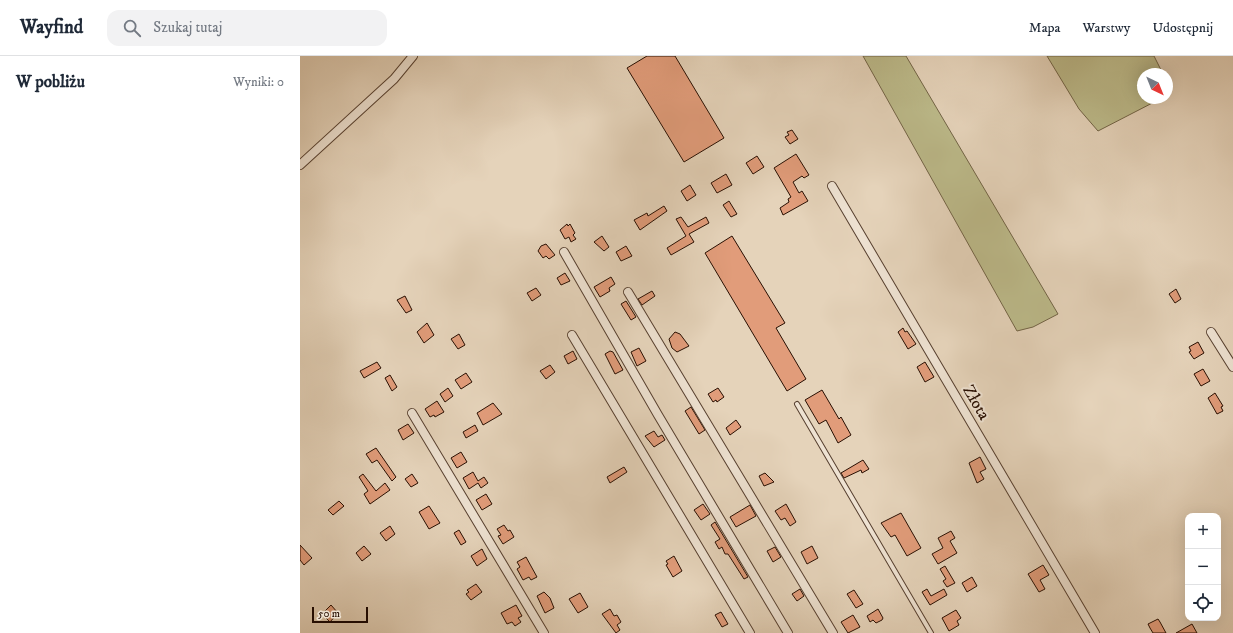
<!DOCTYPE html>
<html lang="pl">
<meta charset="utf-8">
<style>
body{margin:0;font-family:"IM FELL DW Pica",serif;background:#f2f2f3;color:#1f2937}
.controls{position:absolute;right:12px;bottom:12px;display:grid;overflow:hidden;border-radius:8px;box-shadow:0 4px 16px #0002}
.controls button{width:36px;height:36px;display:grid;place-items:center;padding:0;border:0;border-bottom:1px solid #e0e1e3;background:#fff;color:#1f2937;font:20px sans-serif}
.compass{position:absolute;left:837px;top:12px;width:36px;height:36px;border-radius:50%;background:#fff;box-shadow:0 4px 16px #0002;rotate:137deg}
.scale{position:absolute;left:12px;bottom:10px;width:56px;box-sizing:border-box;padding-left:4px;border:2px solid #280f02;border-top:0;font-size:11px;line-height:14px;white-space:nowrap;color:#280f02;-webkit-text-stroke:3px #eee2d2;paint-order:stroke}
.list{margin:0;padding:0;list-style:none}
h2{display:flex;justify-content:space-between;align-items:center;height:52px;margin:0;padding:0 16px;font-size:17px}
h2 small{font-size:13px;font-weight:400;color:#747a83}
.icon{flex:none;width:22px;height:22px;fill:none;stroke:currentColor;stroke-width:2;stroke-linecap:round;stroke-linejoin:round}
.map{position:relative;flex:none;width:933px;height:577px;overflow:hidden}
header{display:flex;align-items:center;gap:24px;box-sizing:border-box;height:56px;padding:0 20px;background:#fff;border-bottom:1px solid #e0e1e3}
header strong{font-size:19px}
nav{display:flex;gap:22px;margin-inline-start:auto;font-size:14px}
.search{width:280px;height:36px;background:#f2f2f3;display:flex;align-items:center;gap:10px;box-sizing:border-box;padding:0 14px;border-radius:12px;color:#747a83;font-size:15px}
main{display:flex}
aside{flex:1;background:#fff}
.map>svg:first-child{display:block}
.green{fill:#bcba8a;stroke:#726446}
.building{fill:#e19c7a;stroke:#280f02}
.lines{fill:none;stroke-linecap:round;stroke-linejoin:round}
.service-casing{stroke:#574030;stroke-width:6}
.minor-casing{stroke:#574030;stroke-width:10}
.service{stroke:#eee2d2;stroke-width:4}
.minor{stroke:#eee2d2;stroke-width:8}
.labels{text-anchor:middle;stroke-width:4;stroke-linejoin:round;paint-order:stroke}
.street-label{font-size:17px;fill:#280f02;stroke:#eee2d2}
</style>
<header>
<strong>Wayfind</strong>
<div class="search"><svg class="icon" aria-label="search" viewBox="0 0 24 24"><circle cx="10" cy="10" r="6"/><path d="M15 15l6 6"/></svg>Szukaj tutaj</div>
<nav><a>Mapa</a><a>Warstwy</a><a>Udostępnij</a></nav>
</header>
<main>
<aside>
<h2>W pobliżu<small>Wyniki: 0</small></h2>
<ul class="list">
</ul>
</aside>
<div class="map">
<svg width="933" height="577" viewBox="0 0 933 577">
<rect width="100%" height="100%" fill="#e5d3ba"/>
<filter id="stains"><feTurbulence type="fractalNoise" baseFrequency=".005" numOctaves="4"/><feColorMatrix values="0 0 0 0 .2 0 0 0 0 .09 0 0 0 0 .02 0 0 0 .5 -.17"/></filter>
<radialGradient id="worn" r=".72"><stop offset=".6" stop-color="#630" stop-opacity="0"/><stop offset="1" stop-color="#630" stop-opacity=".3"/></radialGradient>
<!-- green -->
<g class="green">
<path d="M563 0H606L758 258 733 271 717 275Z"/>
<path d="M747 0H854L863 18H843V42H862L798 75 779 53Z"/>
</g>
<!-- building -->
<g class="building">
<path d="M347 0H375L424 82 384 106 327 12Z"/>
<path d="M492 74 498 83 490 88 485 81 489 79 487 76Z"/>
<path d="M496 98 509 119 504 122 502 120 493 126 499 137 502 135 508 145 483 159 480 152 489 146 488 143 491 141 474 112Z"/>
<path d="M457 100 464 111 453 118 446 107Z"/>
<path d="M426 118 432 129 417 137 411 127Z"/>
<path d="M390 129 396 139 387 145 381 135Z"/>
<path d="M429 145 437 158 431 161 423 149Z"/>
<path d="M364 150 367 155 340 174 334 164 347 157 348 160Z"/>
<path d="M381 161 388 171 406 161 409 167 389 178 394 186 371 199 367 192 386 180 376 163Z"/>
<path d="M267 168 268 170 270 168 275 177 273 179 276 183 271 186 269 181 265 183 260 174Z"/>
<path d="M302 180 309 191 304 195 294 186Z"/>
<path d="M432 180 485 267 476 272 506 323 487 335 405 197Z"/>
<path d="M246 188 255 199 249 203 246 200 243 202 238 195 241 190Z"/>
<path d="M326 190 332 200 321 205 316 196Z"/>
<path d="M265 217 270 225 261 229 257 222Z"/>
<path d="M311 221 315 228 309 232 310 235 300 241 294 231Z"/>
<path d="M236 232 241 239 232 245 227 237Z"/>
<path d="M876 233 881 243 875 247 869 238Z"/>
<path d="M352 235 355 240 342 249 338 243Z"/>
<path d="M105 240 112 254 106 257 97 244Z"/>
<path d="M326 245 336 261 331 264 321 248Z"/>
<path d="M127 267 134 279 124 287 117 276Z"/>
<path d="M603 272 605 276 607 275 616 288 608 293 598 276Z"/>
<path d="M375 276 380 278 389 290 377 296 372 292 369 283Z"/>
<path d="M159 278 165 289 158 293 151 283Z"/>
<path d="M898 286 904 297 894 303 889 296 891 295 889 291Z"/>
<path d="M339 292 346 305 337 310 331 296Z"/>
<path d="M273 295 277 303 268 308 264 300Z"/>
<path d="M310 295 313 296 323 314 315 318 305 298Z"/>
<path d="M77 306 81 312 64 322 60 315Z"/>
<path d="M625 306 634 321 625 326 617 311Z"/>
<path d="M250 309 255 316 246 323 240 315Z"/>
<path d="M903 313 910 325 901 330 894 318Z"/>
<path d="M166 317 172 326 161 333 155 324Z"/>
<path d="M90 319 97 331 92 335 85 322Z"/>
<path d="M148 332 153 340 145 346 140 338Z"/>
<path d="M418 332 424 341 417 346 416 344 413 346 408 338Z"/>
<path d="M522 334 539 363 541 361 551 379 538 387 526 364 519 368 505 344Z"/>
<path d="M915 337 923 350 921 351 923 355 917 358 908 342Z"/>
<path d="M137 345 144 356 135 361 134 359 130 361 125 353Z"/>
<path d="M193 347 202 358 183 369 177 357Z"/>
<path d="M391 351 405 374 399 378 385 355Z"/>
<path d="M436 364 441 371 430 379 426 372Z"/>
<path d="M108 368 114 377 103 384 98 374Z"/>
<path d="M175 369 178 375 166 382 163 376Z"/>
<path d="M354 375 358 381 362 379 365 384 354 391 345 380Z"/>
<path d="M76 392 96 421 92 425 77 404 72 407 66 398Z"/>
<path d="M161 396 167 406 157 412 151 402Z"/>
<path d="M680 401 686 413 680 416 684 423 677 427 669 407Z"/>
<path d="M563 404 569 413 562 417 561 414 544 422 541 417Z"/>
<path d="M324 411 327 416 310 427 307 421Z"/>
<path d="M173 416 178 425 184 421 188 427 181 432 178 427 169 433 163 422Z"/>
<path d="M465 417 474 426 464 430 459 420Z"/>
<path d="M63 418 76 435 85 427 90 434 70 448 64 438 68 435 59 421Z"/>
<path d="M112 418 118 427 111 431 105 423Z"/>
<path d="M186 438 192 448 182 454 176 444Z"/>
<path d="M39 445 44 450 33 459 28 454Z"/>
<path d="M403 448 410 458 401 464 394 454Z"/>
<path d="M486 448 496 466 490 470 485 462 481 464 475 455Z"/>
<path d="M450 449 456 460 436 471 430 461Z"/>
<path d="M129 450 140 467 129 473 119 456Z"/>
<path d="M601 457 621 492 607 500 595 479 591 481 581 467Z"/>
<path d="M415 466 448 521 444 523 428 498H425L422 491 419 493 415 486 420 483 411 469Z"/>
<path d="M204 469 208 475 210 474 214 481 203 488 198 480 201 479 197 473Z"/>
<path d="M90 470 95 478 86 485 80 477Z"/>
<path d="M159 474 166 486 161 489 154 477Z"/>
<path d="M651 475 655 482 650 485 657 497 638 508 632 498 643 492 638 482Z"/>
<path d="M0 489 12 502 4 509 0 504Z"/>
<path d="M64 490 71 498 62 505 56 497Z"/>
<path d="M512 490 518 502 507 508 501 496Z"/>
<path d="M475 491 481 501 473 506 467 495Z"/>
<path d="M182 493 187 503 177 510 171 500Z"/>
<path d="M374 500 382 515 373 521 366 509 368 508 366 505Z"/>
<path d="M226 501 237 521 231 524 229 521 223 524 217 513 220 511 217 506Z"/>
<path d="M743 509 749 519 740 524 745 533 739 536 728 518Z"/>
<path d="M645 510 655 527 647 531 643 525 646 523 640 513Z"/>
<path d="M672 521 677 530 667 536 662 527Z"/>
<path d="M176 528 182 536 171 544 166 538 169 536 167 534Z"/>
<path d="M500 533 504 540 497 545 492 538Z"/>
<path d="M627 533 631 540 644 533 647 539 630 549 622 536Z"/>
<path d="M554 534 563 548 556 552 547 538Z"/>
<path d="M244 536 250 542 254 552 245 557 237 540Z"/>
<path d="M280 537 288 551 278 557 269 543Z"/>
<path d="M31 549 38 557 30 566 22 558Z"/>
<path d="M216 549 222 560 218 562 221 566 215 570 212 566 207 568 201 557Z"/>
<path d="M310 553 314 560 317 559 321 566 317 569 320 574 316 577 302 558Z"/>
<path d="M578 553 583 562 582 564 576 567 573 564 570 566 567 560Z"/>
<path d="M656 554 661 562 657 565 659 569 649 575 642 562Z"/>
<path d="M421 556 428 568 422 571 415 559Z"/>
<path d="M553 559 560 571 548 577 541 566Z"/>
<path d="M858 563 860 566 866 577H853L850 572 848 568Z"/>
<path d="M892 568 897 577H876Z"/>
</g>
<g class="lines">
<defs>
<path id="service" d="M497 348 631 577"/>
<g id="minor">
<path d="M0 109 94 23 113 0"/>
<path d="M532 130 795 577"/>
<path d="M264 196 358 359 488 577"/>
<path d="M328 236 533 577"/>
<path d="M911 276 933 311"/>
<path d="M272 279 450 577"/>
<path d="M112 357 244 577"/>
</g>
</defs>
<!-- service casing -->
<use href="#service" class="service-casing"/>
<!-- minor casing -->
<use href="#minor" class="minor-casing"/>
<!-- service -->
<use href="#service" class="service"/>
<!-- minor -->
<use href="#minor" class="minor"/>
</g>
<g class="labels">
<!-- street labels -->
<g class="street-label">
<text transform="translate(677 346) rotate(60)" y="6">Złota</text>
</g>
</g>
<rect width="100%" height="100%" filter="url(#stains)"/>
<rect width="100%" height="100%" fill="url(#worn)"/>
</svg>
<div class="controls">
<button>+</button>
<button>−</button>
<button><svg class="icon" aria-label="locate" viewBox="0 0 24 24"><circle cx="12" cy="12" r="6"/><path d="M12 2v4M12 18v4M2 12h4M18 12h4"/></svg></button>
</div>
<svg class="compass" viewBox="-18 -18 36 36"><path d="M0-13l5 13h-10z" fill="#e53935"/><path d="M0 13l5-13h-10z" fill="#747a83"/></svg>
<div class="scale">50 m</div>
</div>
</main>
